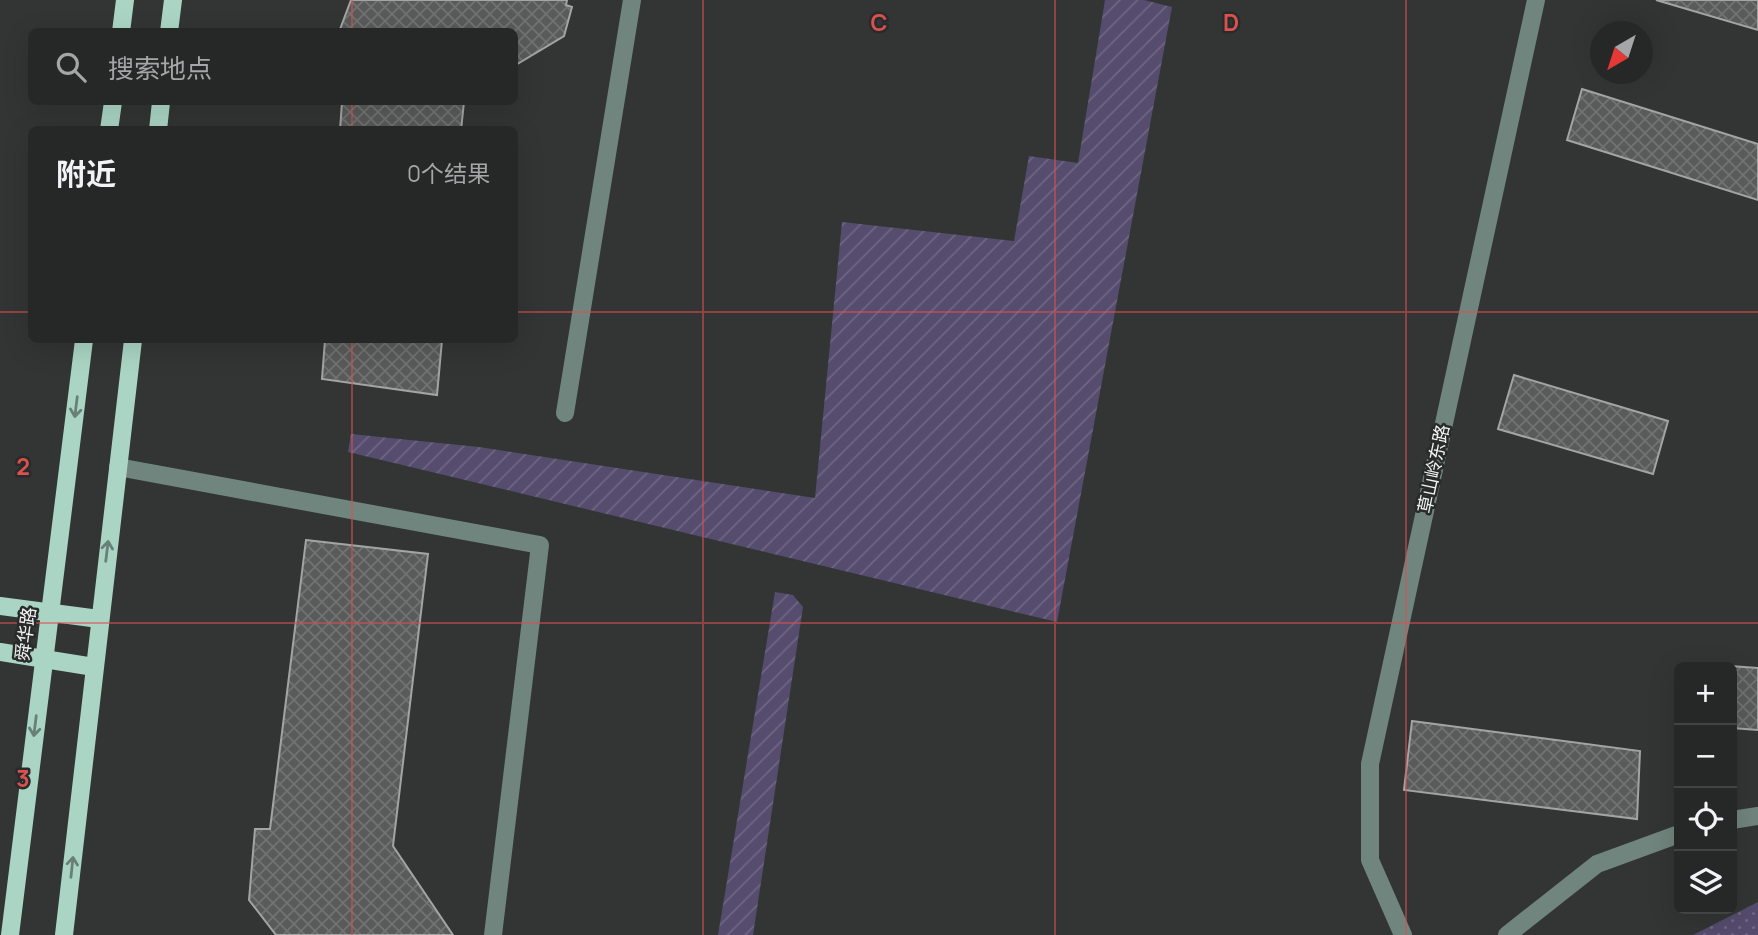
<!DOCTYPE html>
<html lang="zh">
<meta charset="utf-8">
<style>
body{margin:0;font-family:Manrope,"Noto Sans SC",sans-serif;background:#323433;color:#f1f3f6}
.controls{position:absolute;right:21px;bottom:21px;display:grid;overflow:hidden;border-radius:10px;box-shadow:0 7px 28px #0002}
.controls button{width:63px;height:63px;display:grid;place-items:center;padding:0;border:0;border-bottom:2px solid #424444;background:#262827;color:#f1f3f6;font:35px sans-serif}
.compass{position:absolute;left:1590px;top:21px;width:63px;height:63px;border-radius:50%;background:#262827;box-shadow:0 7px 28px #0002;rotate:219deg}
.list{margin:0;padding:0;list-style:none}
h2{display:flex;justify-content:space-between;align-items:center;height:91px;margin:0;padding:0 28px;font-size:30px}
h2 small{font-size:23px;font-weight:400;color:#a4a6a7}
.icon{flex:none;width:38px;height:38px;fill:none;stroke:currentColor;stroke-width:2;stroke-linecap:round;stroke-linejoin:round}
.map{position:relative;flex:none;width:1758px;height:935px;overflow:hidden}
.search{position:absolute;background:#262827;box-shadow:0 7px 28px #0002;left:28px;top:28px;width:490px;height:77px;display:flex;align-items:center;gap:18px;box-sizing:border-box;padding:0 24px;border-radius:10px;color:#a4a6a7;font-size:26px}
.panel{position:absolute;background:#262827;box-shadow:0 7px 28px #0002;left:28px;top:126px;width:490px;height:217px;border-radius:10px}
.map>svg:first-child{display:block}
.grass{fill:url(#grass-dots)}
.garden{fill:url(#garden-furrows)}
.building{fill:url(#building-cross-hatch);stroke:#a1a5a4;stroke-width:2}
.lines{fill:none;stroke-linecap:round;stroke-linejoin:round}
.minor{stroke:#70857d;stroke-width:18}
.major{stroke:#aad5c5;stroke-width:18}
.oneway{stroke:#698078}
.grid{fill:none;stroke:#db5150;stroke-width:2;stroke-opacity:0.55}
.labels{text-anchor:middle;stroke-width:5;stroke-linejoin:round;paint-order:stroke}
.street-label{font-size:18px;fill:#f1f3f2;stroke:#282b2a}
.grid-label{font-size:23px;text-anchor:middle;font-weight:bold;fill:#db5150;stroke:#282b2a;stroke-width:5;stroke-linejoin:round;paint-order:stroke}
</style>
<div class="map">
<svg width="1758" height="935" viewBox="0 0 1758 935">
<defs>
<pattern id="grass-dots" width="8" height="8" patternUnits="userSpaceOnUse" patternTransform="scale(1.75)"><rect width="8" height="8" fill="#554c6e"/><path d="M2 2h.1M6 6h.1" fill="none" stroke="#6e6683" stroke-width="1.8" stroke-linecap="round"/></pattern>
<pattern id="garden-furrows" width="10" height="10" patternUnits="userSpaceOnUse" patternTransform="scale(1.75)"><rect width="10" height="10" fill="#554c6e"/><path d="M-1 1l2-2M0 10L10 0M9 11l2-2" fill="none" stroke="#6e6683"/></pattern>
<pattern id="building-cross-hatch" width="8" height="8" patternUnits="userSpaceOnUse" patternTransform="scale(1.75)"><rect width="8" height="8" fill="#585b5a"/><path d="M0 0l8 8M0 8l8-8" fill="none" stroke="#707372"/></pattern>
</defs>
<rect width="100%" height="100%" fill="#323534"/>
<!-- grass -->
<path class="grass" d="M1758 902V935H1693Z"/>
<!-- garden -->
<g class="garden">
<path d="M1105 0H1144L1172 7 1057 622 348 452 351 434 479 447 815 498 842 222 1014 241 1029 156 1078 163Z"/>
<path d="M775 592 793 595 803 607 753 935H718Z"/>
</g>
<!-- building -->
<g class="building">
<path d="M351 0H567L566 5 572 7 564 36 514 66V32H339Z"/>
<path d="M1656 0H1758V30Z"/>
<path d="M1582 89 1758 144V200L1567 140Z"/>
<path d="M342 102H464L461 130H340Z"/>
<path d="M325 340H442L437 395 322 379Z"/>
<path d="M1514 375 1668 421 1653 474 1498 429Z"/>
<path d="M306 540 428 554 393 846 453 935H276L249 900 255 829H270Z"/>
<path d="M1702 664 1758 668V730L1732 728V667H1702Z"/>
<path d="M1412 721 1640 751 1637 819 1404 790Z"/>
</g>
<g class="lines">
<!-- minor -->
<g class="minor">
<path d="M565 413 632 0"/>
<path d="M118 467 540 545 493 935"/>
<path d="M1732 820 1758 816"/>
<path d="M1403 935 1370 860V764L1536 0"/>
<path d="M1507 935 1597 864 1679 834"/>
</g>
<!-- major -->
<g class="major">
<path d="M121 32 125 0"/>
<path d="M169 32 173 0"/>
<path d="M109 130 113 102"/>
<path d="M158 130 161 102"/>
<path d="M0 606 99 619"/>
<path d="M0 652 94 667"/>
<path d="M10 935 84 340"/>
<path d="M64 935 133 340"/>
</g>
</g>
<!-- one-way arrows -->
<defs><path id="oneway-shaft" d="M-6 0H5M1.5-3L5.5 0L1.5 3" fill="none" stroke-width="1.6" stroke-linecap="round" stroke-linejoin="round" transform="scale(1.75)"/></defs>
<g class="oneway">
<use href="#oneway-shaft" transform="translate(76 407) rotate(97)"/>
<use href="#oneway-shaft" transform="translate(107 551) rotate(-83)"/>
<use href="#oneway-shaft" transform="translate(35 726) rotate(97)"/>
<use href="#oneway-shaft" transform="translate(72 867) rotate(-84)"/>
</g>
<!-- grid -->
<path class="grid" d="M352 0V32M703 0V935M1055 0V935M1406 0V935M352 102V130M0 312H32M514 312H1758M352 340V935M0 623H1758"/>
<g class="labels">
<!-- street labels -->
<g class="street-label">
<text transform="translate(1434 469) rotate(-78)" y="6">草山岭东路</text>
<text transform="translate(26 634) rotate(-82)" y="6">舜华路</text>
</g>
</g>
<g class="grid-label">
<text x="879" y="31">C</text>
<text x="1231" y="31">D</text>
<text x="23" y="475">2</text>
<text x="23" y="787">3</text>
</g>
</svg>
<div class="controls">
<button>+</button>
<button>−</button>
<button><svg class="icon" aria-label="locate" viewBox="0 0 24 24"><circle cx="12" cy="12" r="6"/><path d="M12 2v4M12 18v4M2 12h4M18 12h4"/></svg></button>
<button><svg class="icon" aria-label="layers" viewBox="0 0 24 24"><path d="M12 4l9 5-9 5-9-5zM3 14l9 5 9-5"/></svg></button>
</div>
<svg class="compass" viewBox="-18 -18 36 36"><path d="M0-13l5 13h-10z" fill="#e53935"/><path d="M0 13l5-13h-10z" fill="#a4a6a7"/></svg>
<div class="search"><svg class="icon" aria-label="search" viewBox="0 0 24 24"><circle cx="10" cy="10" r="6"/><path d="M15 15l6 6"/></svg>搜索地点</div>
<section class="panel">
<h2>附近<small>0个结果</small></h2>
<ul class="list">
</ul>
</section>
</div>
